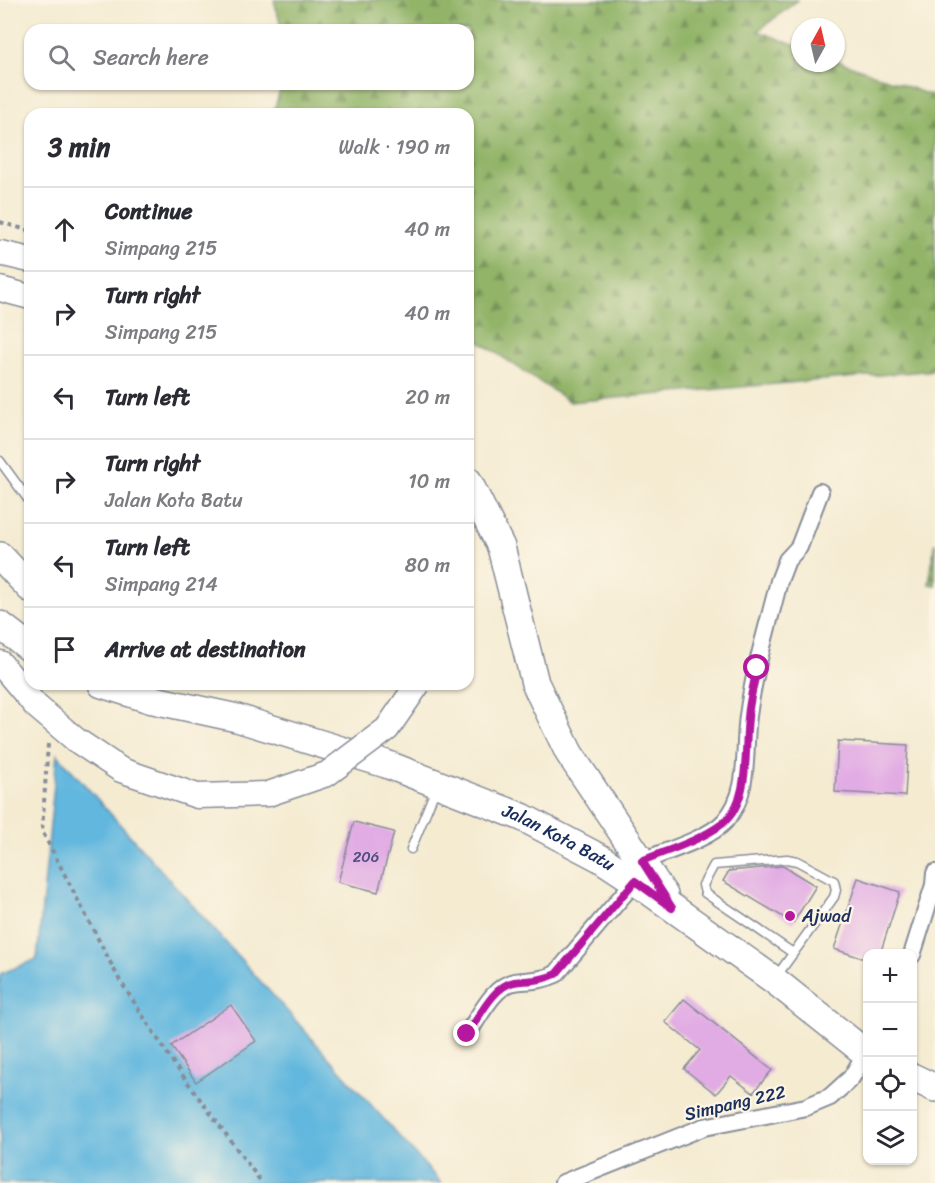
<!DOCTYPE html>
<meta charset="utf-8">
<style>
body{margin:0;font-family:Sriracha,sans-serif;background:#f7f7f7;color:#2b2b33}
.controls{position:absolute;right:18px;bottom:18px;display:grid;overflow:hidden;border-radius:12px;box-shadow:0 2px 4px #0004}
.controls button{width:54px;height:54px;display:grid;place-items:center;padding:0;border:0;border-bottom:2px solid #e1e1e2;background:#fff;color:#2b2b33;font:30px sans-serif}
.compass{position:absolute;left:791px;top:18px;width:54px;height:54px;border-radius:50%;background:#fff;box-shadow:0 2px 4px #0004;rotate:8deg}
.stop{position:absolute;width:18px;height:18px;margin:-14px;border:4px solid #b5179e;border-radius:50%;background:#fff}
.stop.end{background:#b5179e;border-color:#fff;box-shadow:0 2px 6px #0008}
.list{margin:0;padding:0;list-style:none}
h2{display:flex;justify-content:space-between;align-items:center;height:78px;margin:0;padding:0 24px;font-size:26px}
h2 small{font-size:20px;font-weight:400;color:#7c7c81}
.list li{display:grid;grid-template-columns:39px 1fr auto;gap:18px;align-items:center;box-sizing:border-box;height:84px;padding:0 24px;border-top:2px solid #e1e1e2}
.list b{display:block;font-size:22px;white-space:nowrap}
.list p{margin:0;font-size:20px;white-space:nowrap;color:#7c7c81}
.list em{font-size:20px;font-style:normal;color:#7c7c81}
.icon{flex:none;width:33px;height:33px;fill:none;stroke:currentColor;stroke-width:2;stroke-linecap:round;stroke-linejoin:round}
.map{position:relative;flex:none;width:935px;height:1183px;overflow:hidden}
.search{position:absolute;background:#fff;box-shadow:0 2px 4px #0004;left:24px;top:24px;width:450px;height:66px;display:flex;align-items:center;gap:15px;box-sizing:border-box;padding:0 21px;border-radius:18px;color:#7c7c81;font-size:22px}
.panel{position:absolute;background:#fff;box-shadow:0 2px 4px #0004;left:24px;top:108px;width:450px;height:582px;border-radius:18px}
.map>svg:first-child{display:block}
.forest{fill:url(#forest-firs);stroke:#567263;stroke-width:1.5}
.water{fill:#62b7de;stroke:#3e739e;stroke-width:1.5}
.building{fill:#e1abe4}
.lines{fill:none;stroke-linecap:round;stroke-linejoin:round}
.lane-casing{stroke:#888d98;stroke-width:11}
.street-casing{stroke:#888d98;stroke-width:20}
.secondary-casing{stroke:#888d98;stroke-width:27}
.primary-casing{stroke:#888d98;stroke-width:30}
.path{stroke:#888d98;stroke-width:4;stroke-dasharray:4.5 4.5;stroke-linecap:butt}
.lane{stroke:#fff;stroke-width:8}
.street{stroke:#fff;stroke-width:16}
.secondary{stroke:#fff;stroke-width:24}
.primary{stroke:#fff;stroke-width:27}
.secondary-bridge-casing{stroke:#888d98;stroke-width:27;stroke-linecap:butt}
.secondary-bridge{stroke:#fff;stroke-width:24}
.route{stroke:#b5179e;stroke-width:8}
.poi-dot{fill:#b5179e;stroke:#fcf5e5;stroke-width:2}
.labels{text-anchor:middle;stroke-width:4.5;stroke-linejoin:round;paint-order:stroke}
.number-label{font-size:15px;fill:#4c4e80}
.street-label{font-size:18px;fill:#1b2f5e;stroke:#fcf5e5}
.poi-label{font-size:18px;fill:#1b2f5e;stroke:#fcf5e5;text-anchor:start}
</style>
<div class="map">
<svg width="935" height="1183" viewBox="0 0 935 1183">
<defs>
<pattern id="forest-firs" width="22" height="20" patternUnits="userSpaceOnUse" patternTransform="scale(1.5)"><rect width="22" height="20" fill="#91b468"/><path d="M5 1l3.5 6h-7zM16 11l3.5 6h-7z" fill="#769359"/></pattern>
</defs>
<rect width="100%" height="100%" fill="#fcf5e5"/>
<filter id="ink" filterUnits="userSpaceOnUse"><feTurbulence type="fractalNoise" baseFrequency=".0167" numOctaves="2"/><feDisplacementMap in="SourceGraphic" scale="12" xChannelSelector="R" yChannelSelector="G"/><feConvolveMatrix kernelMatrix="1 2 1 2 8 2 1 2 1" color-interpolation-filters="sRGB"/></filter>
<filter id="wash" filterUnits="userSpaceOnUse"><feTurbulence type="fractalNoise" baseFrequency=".008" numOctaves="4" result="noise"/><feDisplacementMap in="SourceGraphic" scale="24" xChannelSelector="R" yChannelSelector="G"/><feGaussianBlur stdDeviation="1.35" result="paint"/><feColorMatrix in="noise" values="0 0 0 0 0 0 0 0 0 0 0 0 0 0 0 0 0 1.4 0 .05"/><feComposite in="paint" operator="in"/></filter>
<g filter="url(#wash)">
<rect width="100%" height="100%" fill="#f4ebd1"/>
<!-- forest -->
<g class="forest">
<path d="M274 0H798L758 31 800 47V63H836V60L935 97V370L570 402 468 334V114H273L282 84H468V30H282Z"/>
<path d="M935 542V585L929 584Z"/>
</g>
<!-- water -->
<path class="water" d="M57 754 441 1183H0V974L37 959Z"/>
<g id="blocks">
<!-- building -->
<g class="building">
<path d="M838 741 908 745 905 796 835 792Z"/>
<path d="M354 822 394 832 378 892 338 882Z"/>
<path d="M783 866 816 886 793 923 723 881 729 871Z"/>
<path d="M858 878 900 892 880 954H868V960L834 949Z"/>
<path d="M684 999 772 1070 753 1093 731 1076 716 1094 684 1069 700 1050 665 1022Z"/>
<path d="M231 1005 256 1041 196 1082 171 1046Z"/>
</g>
</g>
</g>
<g filter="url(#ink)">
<use href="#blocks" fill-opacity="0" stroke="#888d98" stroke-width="1.5"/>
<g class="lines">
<defs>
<g id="lane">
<path d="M0 461 30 502"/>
<path d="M411 849 436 788"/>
<path d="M776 977 834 897 836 890 834 881 797 861 787 859 714 865 703 885 705 893 793 953"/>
</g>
<g id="street">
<path d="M642 861C664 852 709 839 725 821 751 792 743 751 748 716 754 670 768 626 779 581L787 560 799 547 820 492"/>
<path d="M912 955 934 885 935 873"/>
<path d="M467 1034C479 1018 493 986 514 982 530 980 541 981 556 974L635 881"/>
<path d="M563 1183 704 1127 806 1107 830 1097 851 1078 868 1050"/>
</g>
<g id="secondary">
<path d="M0 253 30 260"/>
<path d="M0 289 30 297"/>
<path d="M0 663 36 706 76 740 121 770 197 796 268 794"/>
</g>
<g id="primary">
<path d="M468 481 501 547 535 683 569 753 664 895"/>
<path d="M0 556 30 588"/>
<path d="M0 625 30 648"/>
<path id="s1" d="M102 684 149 699 237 718 386 764 522 817 600 858 635 881 774 980 868 1055"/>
<path d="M912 1077 935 1088"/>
</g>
</defs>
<!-- lane casing -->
<use href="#lane" class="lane-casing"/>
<!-- street casing -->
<use href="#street" class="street-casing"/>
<!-- secondary casing -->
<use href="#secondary" class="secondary-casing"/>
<!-- primary casing -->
<use href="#primary" class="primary-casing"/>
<!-- path -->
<g class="path">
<path d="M0 222 30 231"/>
<path d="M48 744 42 831 119 979 174 1064 262 1183"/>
</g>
<!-- lane -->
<use href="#lane" class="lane"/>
<!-- street -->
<use href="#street" class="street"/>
<!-- secondary -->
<use href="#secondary" class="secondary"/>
<!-- primary -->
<use href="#primary" class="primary"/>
<defs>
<path id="secondary-bridge" d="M268 794 327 774 387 729 418 684"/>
</defs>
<!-- secondary-bridge casing -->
<use href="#secondary-bridge" class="secondary-bridge-casing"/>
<!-- secondary-bridge -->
<use href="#secondary-bridge" class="secondary-bridge"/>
</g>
</g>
<g class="lines" filter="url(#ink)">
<!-- route -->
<path class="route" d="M467 1034C479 1018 493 986 514 982 530 980 541 981 556 974L635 881 672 908 642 861C668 850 699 841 722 824 751 801 744 751 748 718 749 701 754 684 757 668"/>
</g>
<!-- markers -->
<circle class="poi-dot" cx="790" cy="916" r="6"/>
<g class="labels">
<!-- number labels -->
<g class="number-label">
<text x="366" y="862">206</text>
</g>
<!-- street labels -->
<g class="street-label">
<text dy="6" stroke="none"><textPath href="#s1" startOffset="483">Jalan Kota Batu</textPath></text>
<text transform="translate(735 1103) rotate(-13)" y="6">Simpang 222</text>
</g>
<!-- poi labels -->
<g class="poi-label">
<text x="802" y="922">Ajwad</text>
</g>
</g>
</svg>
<div class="controls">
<button>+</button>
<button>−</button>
<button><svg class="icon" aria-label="locate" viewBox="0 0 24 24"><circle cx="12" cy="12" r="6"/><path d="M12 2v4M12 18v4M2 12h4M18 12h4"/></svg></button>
<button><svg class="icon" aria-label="layers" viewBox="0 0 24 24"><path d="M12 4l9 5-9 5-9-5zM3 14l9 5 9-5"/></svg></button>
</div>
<svg class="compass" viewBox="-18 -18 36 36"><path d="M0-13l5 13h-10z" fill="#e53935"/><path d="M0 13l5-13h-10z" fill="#7c7c81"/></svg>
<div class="stop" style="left:757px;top:668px"></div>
<div class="stop end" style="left:467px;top:1034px"></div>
<div class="search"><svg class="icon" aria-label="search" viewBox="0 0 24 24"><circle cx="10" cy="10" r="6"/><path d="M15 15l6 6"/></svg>Search here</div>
<section class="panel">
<h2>3 min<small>Walk · 190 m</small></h2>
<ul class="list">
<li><svg class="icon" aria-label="ahead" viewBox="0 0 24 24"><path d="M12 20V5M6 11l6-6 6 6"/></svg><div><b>Continue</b><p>Simpang 215</p></div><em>40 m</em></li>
<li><svg class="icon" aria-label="right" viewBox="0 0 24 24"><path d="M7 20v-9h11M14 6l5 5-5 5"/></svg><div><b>Turn right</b><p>Simpang 215</p></div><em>40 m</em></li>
<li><svg class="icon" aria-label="left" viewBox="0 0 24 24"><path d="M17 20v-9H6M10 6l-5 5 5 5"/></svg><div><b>Turn left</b></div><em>20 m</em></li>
<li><svg class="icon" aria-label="right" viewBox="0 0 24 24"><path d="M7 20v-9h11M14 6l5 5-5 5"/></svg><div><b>Turn right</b><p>Jalan Kota Batu</p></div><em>10 m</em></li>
<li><svg class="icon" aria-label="left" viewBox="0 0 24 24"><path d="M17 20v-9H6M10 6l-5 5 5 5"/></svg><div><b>Turn left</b><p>Simpang 214</p></div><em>80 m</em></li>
<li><svg class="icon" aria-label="arrive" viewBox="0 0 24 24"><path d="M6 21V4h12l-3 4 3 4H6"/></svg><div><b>Arrive at destination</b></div></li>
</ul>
</section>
</div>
